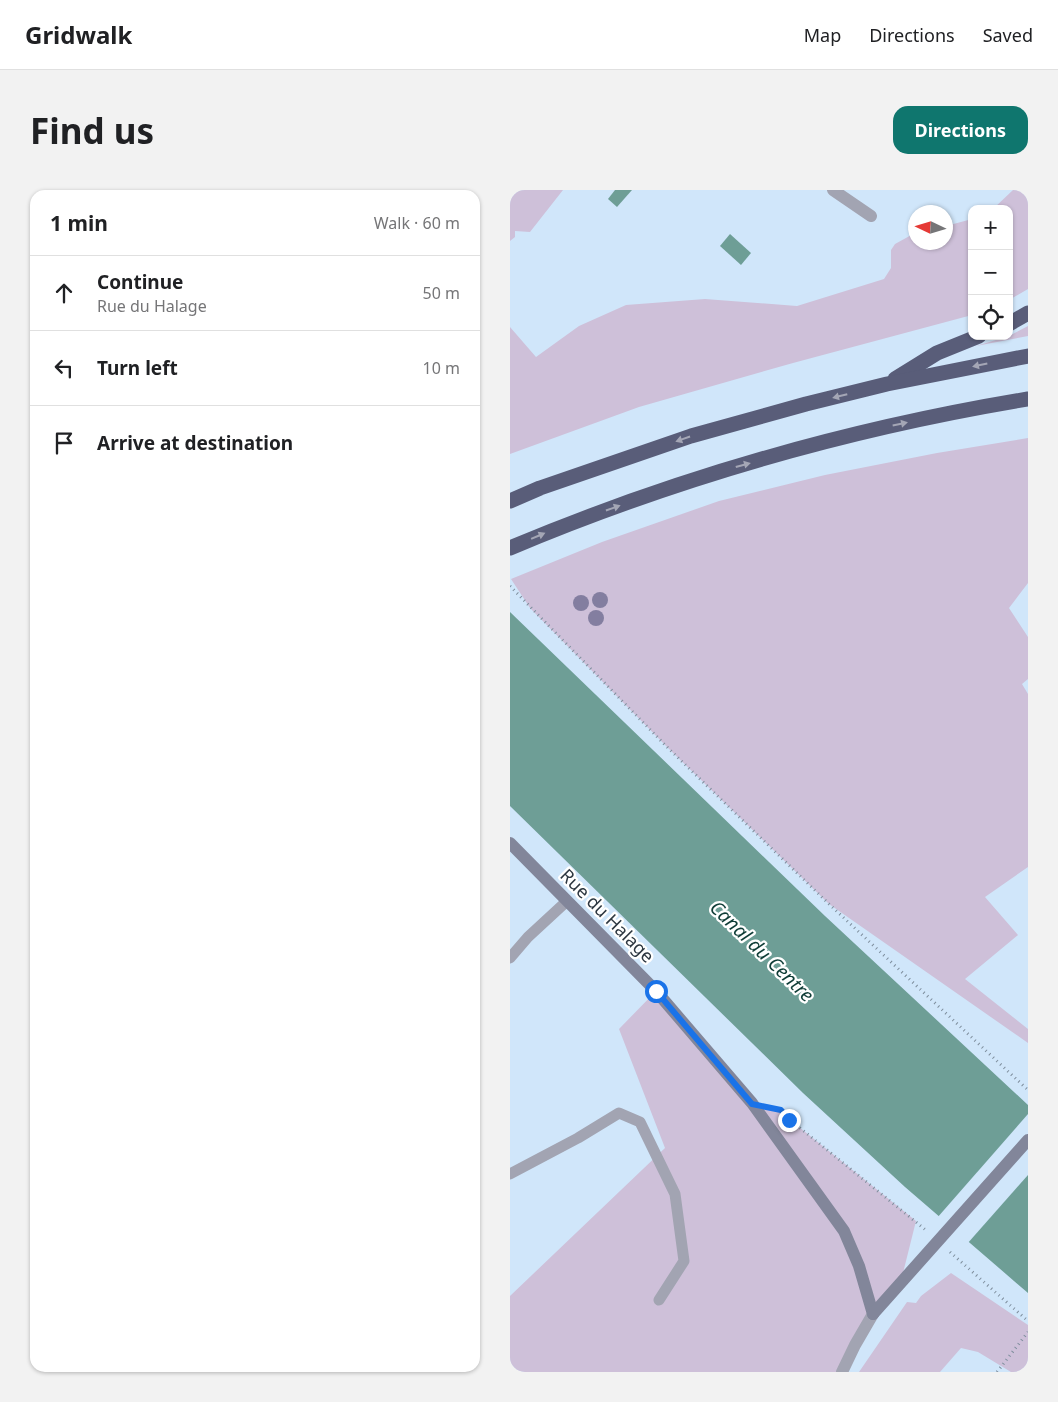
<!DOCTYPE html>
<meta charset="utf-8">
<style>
body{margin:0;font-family:"Noto Sans",sans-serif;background:#f2f2f2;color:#202124}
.controls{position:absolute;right:15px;top:15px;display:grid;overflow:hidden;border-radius:10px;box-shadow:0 1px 4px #0004}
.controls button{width:45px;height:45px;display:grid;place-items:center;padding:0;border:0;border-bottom:1px solid #e0e0e0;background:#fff;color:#202124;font:25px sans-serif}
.compass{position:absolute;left:398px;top:15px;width:45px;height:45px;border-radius:50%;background:#fff;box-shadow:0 1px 4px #0004;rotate:274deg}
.stop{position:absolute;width:15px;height:15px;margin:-11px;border:4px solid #1a73e8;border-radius:50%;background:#fff}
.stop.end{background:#1a73e8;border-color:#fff;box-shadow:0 1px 5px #0008}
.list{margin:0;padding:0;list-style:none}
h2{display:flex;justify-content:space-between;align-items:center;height:65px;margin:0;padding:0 20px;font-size:21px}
h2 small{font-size:16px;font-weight:400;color:#757577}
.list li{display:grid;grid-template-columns:32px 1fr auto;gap:15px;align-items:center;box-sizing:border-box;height:75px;padding:0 20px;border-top:1px solid #e0e0e0}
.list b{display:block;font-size:19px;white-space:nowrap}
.list p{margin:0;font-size:16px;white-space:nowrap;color:#757577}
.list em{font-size:16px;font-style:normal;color:#757577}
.icon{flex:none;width:28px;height:28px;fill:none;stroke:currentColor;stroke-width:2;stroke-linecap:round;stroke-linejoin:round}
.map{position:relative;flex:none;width:518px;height:1182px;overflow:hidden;border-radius:15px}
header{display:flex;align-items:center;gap:30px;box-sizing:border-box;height:70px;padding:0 25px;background:#fff;border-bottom:1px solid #e0e0e0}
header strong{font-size:24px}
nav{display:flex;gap:28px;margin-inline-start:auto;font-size:18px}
.intro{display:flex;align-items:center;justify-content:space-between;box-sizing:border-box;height:120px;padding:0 30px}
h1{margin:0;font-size:35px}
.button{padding:12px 22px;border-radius:15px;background:#0f766e;color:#fff;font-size:18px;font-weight:700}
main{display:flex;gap:30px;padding:0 30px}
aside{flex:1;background:#fff;border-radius:15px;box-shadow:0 1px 4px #0004}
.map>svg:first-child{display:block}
.green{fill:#cec0d9}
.water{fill:#6e9e96}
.pier{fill:#d0e6fa}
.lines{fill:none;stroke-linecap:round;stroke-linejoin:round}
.path{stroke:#7e8e9d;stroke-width:3;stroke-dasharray:1 4;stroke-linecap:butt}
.lane{stroke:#a2a4b2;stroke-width:11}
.street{stroke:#a2a4b2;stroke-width:12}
.secondary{stroke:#82869a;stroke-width:12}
.highway{stroke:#595d79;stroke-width:15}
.tree{fill:#837ea0}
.oneway{fill:#a4a6b5}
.route{stroke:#1a73e8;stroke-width:6}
.labels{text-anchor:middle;stroke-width:4.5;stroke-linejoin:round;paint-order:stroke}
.street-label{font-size:18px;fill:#2d3741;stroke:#fff}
.water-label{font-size:19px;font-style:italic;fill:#0f3d37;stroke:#fff}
</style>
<header>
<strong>Gridwalk</strong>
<nav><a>Map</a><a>Directions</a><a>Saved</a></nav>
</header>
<div class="intro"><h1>Find us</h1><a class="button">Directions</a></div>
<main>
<aside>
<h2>1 min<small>Walk · 60 m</small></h2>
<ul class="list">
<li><svg class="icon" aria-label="ahead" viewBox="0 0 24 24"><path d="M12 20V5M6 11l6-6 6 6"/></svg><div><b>Continue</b><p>Rue du Halage</p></div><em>50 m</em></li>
<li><svg class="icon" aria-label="left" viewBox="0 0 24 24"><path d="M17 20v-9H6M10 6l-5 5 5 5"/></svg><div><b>Turn left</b></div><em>10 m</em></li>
<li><svg class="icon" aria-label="arrive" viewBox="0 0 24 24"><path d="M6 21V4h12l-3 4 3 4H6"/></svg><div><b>Arrive at destination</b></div></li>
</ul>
</aside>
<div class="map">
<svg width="518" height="1182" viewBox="0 0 518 1182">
<rect width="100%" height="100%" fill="#d0e6fa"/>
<!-- green -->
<g class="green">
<path d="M0 0H53L20 42 5 41V47L0 51Z"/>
<path d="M503 0H518V99L499 110V19H483Z"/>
<path d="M462 29V125L283 173 129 217 0 264V137L26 167 69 136 116 115 195 109 287 116 374 89 381 78V60L385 54 405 43 406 52H436V36Z"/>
<path d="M518 136V146L466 156 499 146Z"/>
<path d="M518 248V393L499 418 518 447V489L512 494 518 504V677L475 707 508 745 455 789 518 839V853L319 714 158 558 20 418 1 389 92 352 209 311 315 285 427 263Z"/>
<path d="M146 801 242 913 271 920 279 929 406 1031 391 1091 332 1182H0V1106L155 958 109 839Z"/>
<path d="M441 1083 518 1135V1182H501L468 1162 451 1158 430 1182H349L397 1112 406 1113 411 1106Z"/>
</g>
<!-- water -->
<g class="water">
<path d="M105 0H122L107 17 98 9Z"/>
<path d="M220 44 241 63 231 75 210 56Z"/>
<path d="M0 422 315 726 518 915V1103L395 997 293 903 0 616Z"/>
</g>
<!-- pier -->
<path class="pier" d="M518 924V985L457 1054 427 1028Z"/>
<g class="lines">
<!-- path -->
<g class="path">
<path d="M0 396 158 558 319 714 518 900"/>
<path d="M267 919 271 920 279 929 417 1041"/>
<path d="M440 1062 518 1131"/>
<path d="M487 1182 518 1142"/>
</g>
<!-- lane -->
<g class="lane">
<path d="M0 768 18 747 57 711"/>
<path d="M0 984 68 948 109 923 130 932 165 1004 174 1071 149 1110"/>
</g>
<!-- street -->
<g class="street">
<path d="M323 0 361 26"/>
<path d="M332 1182 345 1155 363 1124"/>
</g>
<!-- secondary -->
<g class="secondary">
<path d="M0 653 146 801 242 913 334 1041 349 1076 363 1124"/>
<path d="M363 1124 518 950"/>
</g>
<!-- highway -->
<g class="highway">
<path d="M499 134 518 123"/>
<path d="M385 189 427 163 469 146"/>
<path d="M0 311 30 298 181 246 296 214 377 194 518 166"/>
<path d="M0 358C164 289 342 238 518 209"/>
</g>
</g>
<!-- trees -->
<g class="tree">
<circle cx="90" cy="410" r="8"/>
<circle cx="71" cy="413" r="8"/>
<circle cx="86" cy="428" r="8"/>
</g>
<!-- one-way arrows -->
<defs><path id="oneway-solid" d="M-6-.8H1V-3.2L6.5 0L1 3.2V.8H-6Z" transform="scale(1.25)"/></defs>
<g class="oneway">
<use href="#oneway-solid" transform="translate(470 175) rotate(168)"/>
<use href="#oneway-solid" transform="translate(330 206) rotate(166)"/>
<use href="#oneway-solid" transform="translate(390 234) rotate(-12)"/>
<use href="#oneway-solid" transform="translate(173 249) rotate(161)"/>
<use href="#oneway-solid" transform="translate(233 275) rotate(-15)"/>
<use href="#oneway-solid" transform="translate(103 318) rotate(-19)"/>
<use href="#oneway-solid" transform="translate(28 346) rotate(-23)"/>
</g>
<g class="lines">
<!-- route -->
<path class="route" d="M146 801 242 914 271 920 279 930"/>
</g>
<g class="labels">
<!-- street labels -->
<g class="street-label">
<text transform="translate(97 726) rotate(45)" y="6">Rue du Halage</text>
</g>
<!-- water labels -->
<g class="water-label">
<text transform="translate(252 761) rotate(44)" y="7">Canal du Centre</text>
</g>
</g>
</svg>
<div class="controls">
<button>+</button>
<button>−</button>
<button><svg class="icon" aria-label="locate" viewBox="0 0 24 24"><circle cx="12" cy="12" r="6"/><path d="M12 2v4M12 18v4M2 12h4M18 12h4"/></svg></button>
</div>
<svg class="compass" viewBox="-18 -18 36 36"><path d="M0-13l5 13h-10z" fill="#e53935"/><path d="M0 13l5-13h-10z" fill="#757577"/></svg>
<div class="stop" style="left:146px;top:801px"></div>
<div class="stop end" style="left:279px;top:930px"></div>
</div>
</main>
